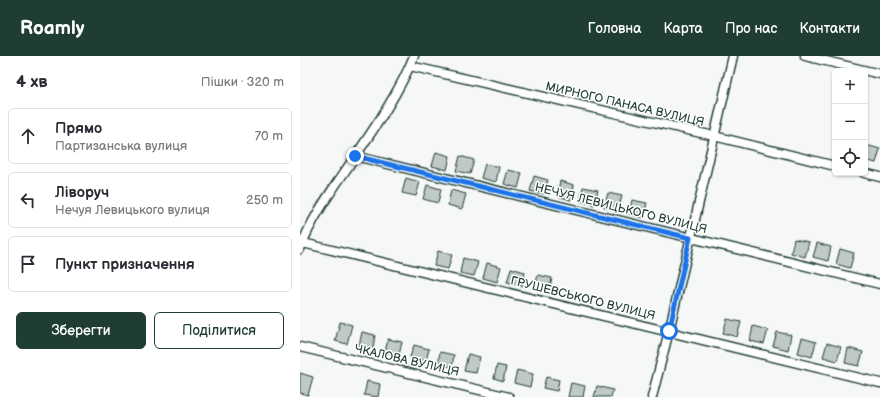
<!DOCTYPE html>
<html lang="uk">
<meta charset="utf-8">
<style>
body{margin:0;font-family:"Balsamiq Sans",sans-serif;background:#f2f2f3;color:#2b2b33}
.controls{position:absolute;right:12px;top:12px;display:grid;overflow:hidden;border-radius:6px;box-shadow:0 1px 3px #0004}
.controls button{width:36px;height:36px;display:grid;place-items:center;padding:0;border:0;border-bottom:1px solid #e1e1e2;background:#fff;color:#2b2b33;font:20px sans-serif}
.stop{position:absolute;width:12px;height:12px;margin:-9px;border:3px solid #1a73e8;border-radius:50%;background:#fff}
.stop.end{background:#1a73e8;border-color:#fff;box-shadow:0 1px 4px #0008}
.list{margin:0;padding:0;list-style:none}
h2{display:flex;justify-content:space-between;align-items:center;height:52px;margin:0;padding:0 16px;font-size:17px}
h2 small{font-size:13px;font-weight:400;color:#7c7c81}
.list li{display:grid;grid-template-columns:26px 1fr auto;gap:12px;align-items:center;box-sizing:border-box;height:56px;margin:0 8px 8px;padding:0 8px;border:1px solid #e1e1e2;border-radius:6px}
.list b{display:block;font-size:15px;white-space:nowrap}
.list p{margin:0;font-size:13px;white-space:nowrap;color:#7c7c81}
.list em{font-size:13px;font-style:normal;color:#7c7c81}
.actions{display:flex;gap:8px;padding:12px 16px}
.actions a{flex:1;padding:9px 0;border:1px solid #1f3d34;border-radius:6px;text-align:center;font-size:14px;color:#1f3d34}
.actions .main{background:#1f3d34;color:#fff}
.icon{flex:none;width:22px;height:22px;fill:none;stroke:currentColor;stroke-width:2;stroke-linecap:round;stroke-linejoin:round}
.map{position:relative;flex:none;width:580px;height:341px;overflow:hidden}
header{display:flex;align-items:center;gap:24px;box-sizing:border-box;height:56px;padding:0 20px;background:#1f3d34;color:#fff}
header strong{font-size:19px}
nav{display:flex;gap:22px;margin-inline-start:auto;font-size:14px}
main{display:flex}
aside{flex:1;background:#fff}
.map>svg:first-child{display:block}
.building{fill:#c0c9c6;stroke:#1f3d34}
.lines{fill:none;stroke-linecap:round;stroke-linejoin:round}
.minor-casing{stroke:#1f3d34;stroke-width:11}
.minor{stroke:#fff;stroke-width:8}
.route{stroke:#1a73e8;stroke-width:5}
.labels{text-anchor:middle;stroke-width:3;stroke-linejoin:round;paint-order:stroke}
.street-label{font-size:12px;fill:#1f3d34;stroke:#fff}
</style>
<header>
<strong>Roamly</strong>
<nav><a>Головна</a><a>Карта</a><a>Про нас</a><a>Контакти</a></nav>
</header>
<main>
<aside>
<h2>4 хв<small>Пішки · 320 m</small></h2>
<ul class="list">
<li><svg class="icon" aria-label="ahead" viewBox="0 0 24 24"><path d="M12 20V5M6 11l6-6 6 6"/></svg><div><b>Прямо</b><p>Партизанська вулиця</p></div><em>70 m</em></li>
<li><svg class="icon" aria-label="left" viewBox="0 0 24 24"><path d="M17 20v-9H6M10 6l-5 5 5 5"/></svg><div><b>Ліворуч</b><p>Нечуя Левицького вулиця</p></div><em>250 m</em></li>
<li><svg class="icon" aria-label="arrive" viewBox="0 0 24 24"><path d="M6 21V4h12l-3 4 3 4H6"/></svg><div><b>Пункт призначення</b></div></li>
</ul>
<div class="actions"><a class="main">Зберегти</a><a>Поділитися</a></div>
</aside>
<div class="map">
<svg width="580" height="341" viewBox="0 0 580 341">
<rect width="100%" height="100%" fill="#f6f7f7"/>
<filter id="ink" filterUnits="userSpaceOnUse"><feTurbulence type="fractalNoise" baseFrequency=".025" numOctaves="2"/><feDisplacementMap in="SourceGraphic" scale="8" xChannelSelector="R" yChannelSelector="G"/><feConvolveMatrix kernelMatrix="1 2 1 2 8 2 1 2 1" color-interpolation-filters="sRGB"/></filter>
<g filter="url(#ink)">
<!-- building -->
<g class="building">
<path d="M566 89 580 93 576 107 565 104Z"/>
<path d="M136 96 150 100 147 114 132 110Z"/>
<path d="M160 100 174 104 170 118 156 115Z"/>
<path d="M185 108 199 111 196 126 181 122Z"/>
<path d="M208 114 222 117 218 132 204 128Z"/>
<path d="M234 120 248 124 244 138 230 135Z"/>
<path d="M106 122 120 126 116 140 102 137Z"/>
<path d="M260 125 274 129 271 144 257 140Z"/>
<path d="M127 129 141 133 138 147 123 143Z"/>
<path d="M283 131 298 134 294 149 280 145Z"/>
<path d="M151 134 166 138 162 153 148 149Z"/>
<path d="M308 137 322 140 318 155 304 151Z"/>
<path d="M332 144 347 147 343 162 329 158Z"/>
<path d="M494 183 509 186 505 201 491 197Z"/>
<path d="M517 187 531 191 528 205 513 201Z"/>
<path d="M540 193 554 197 550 212 536 208Z"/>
<path d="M138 195 152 199 148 213 134 210Z"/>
<path d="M163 202 178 206 174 220 160 217Z"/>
<path d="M187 207 201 211 197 226 183 222Z"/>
<path d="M211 212 225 216 222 230 207 226Z"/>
<path d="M238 219 252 222 249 237 234 233Z"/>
<path d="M427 263 441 266 437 281 423 277Z"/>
<path d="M40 266 52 269 47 288 35 285Z"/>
<path d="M453 270 468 274 464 288 450 285Z"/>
<path d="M62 276 75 279 73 292 59 290Z"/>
<path d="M477 276 491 279 488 294 473 290Z"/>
<path d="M502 282 516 286 512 301 498 297Z"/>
<path d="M88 283 102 286 99 299 85 296Z"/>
<path d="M527 287 541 291 537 305 523 301Z"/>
<path d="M114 289 129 293 126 305 110 301Z"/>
<path d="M548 292 563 296 559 310 545 307Z"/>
<path d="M140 296 154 299 152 311 138 309Z"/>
<path d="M168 298 180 301 176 317 164 315Z"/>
<path d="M197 309 206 311 203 325 194 322Z"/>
<path d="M217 314 233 318 230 331 214 327Z"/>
<path d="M0 317 13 321 8 339 0 337Z"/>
<path d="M246 321 259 324 257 335 243 332Z"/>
<path d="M67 325 80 328 78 341 64 339Z"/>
<path d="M271 327 285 330 283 341H268Z"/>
<path d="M297 330 313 334 311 341H294Z"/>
</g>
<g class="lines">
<defs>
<g id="minor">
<path d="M505 0 580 18"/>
<path d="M110 10 414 80 535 110"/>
<path d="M55 100 580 228"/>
<path d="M564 117 580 121"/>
<path d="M3 187 580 327"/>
<path d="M0 193C12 161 33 133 52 105 74 73 100 35 114 0"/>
<path d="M0 291 209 341"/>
<path d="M352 341 369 275 433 0"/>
</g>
</defs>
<!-- minor casing -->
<use href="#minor" class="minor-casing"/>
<!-- minor -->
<use href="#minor" class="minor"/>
</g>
</g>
<g class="lines" filter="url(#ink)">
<!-- route -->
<path class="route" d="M55 100 390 182 369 275"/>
</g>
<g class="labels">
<!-- street labels -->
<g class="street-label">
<text transform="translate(325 48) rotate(13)" y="4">МИРНОГО ПАНАСА ВУЛИЦЯ</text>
<text transform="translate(321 152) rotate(14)" y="4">НЕЧУЯ ЛЕВИЦЬКОГО ВУЛИЦЯ</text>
<text transform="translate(283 242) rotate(14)" y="4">ГРУШЕВСЬКОГО ВУЛИЦЯ</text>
<text transform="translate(107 304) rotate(13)" y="4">ЧКАЛОВА ВУЛИЦЯ</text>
</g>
</g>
</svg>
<div class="controls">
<button>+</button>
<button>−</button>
<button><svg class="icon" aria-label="locate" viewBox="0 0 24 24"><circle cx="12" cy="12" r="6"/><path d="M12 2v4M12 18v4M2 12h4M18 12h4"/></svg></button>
</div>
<div class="stop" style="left:369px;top:275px"></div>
<div class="stop end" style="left:55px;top:100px"></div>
</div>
</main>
